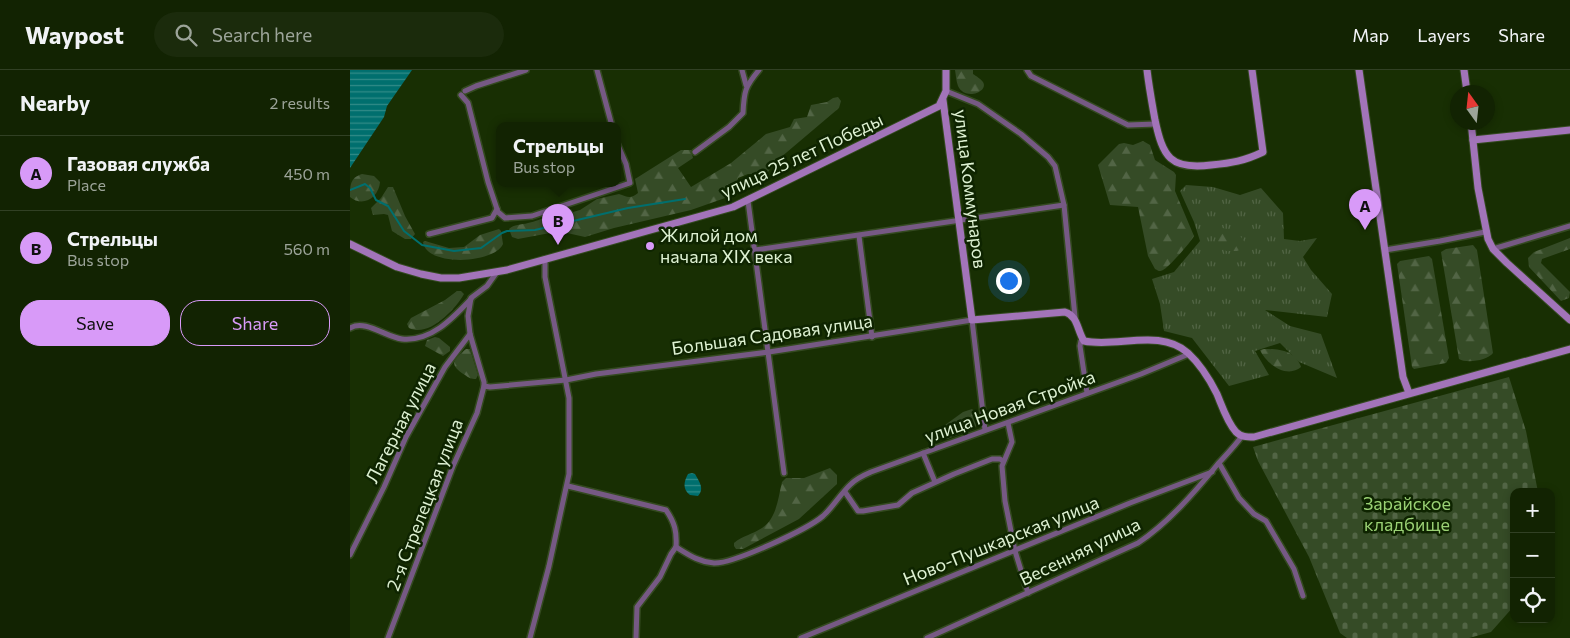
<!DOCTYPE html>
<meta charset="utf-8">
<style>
body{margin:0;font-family:Commissioner,sans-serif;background:#1b2b0c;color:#f1f3f6}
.controls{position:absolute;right:15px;bottom:15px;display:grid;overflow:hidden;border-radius:10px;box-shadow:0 2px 8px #0003}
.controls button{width:45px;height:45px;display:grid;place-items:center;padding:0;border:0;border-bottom:1px solid #314024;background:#122302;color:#f1f3f6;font:25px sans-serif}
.compass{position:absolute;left:1100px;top:15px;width:45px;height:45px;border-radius:50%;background:#122302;box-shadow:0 2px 8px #0003;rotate:345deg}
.you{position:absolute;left:658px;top:210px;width:18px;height:18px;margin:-12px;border:4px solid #fff;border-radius:50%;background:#1a73e8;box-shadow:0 0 0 8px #1a73e833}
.badge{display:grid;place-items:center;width:32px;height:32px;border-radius:50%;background:#d89af8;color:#111;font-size:16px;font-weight:700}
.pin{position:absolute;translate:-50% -41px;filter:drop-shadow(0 1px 2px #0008)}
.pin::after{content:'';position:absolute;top:26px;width:18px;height:15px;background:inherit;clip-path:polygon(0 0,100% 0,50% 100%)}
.popup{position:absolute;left:146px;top:52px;width:125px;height:65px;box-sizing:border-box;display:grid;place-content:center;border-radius:10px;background:#122302;filter:drop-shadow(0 1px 4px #0005);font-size:16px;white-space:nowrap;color:#9ca499}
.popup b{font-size:19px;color:#f1f3f6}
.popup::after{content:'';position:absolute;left:50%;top:100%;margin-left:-10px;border:10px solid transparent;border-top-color:#122302}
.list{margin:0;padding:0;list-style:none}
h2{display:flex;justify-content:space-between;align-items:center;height:65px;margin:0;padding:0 20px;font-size:21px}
h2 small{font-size:16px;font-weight:400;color:#9ca499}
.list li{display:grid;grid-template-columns:32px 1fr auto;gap:15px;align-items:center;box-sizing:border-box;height:75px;padding:0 20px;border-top:1px solid #314024}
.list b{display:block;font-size:19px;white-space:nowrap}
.list p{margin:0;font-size:16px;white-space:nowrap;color:#9ca499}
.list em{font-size:16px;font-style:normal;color:#9ca499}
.actions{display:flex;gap:10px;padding:15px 20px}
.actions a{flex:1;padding:11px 0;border:1px solid #d89af8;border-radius:20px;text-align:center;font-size:18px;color:#d89af8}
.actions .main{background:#d89af8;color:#111}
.icon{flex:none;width:28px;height:28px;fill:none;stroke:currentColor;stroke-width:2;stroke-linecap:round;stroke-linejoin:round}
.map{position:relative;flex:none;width:1220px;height:568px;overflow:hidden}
header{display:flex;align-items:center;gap:30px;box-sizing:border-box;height:70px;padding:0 25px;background:#122302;border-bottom:1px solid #314024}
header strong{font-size:24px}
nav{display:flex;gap:28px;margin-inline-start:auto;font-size:18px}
.search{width:350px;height:45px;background:#1b2b0c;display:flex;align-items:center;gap:12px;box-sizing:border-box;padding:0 18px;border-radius:28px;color:#9ca499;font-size:19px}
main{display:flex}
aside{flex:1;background:#122302}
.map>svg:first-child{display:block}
.grass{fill:url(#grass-tufts)}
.forest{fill:url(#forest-firs)}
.cemetery{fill:url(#cemetery-stones)}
.water{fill:url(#water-rules)}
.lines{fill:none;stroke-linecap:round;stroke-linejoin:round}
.stream{stroke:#006f6e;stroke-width:2}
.street-casing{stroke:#344a20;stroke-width:8}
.secondary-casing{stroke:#344a20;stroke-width:9}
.street{stroke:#765984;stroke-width:5}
.secondary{stroke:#a274b9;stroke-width:7}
.poi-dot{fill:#d89af8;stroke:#0e2400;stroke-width:2}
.labels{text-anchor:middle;stroke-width:5;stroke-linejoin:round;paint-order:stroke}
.street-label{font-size:18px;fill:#def1d2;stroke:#0e2400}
.poi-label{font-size:18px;fill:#def1d2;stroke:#0e2400;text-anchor:start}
.park-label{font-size:18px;fill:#9ad174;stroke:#0e2400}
</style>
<header>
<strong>Waypost</strong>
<div class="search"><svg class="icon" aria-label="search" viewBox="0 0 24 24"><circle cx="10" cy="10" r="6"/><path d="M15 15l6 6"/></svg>Search here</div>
<nav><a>Map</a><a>Layers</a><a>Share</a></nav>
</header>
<main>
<aside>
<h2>Nearby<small>2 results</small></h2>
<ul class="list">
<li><span class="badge">A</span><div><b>Газовая служба</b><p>Place</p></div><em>450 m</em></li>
<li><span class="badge">B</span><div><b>Стрельцы</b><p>Bus stop</p></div><em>560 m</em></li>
</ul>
<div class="actions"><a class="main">Save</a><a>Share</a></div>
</aside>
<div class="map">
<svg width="1220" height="568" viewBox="0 0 1220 568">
<defs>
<pattern id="grass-tufts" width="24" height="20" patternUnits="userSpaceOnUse" patternTransform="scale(1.25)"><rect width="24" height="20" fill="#354b26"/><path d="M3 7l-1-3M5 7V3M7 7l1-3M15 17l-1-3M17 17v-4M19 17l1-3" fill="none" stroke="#526545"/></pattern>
<pattern id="forest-firs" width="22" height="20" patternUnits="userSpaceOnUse" patternTransform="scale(1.25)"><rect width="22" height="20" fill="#354b26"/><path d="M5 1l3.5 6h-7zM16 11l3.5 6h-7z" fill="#526545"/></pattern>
<pattern id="cemetery-stones" width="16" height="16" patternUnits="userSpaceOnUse" patternTransform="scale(1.25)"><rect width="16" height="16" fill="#354b26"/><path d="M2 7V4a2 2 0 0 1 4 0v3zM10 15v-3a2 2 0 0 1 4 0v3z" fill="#526545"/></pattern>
<pattern id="water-rules" width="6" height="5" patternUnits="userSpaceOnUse" patternTransform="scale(1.25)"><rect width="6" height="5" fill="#006f6e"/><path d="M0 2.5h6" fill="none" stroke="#318b88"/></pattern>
</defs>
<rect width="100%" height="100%" fill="#182f03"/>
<!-- grass -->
<path class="grass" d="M836 115 863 117 890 125 911 118 933 143 934 169 950 171 967 168 953 187 961 200 982 224 977 247 915 240 940 256 971 264 987 308 949 292 930 273 905 281 919 305 879 316 842 268 814 261 810 234 802 209 824 202 850 171 844 152 830 121Z"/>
<!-- forest -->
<g class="forest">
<path d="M605 0H623V4C626 6 631 9 633 12 639 22 615 31 608 16 606 11 606 5 605 0Z"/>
<path d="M488 27 491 31 489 38 430 88 417 103 410 104H398L388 108 385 122 378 127 341 140 264 158 235 167 217 163H200L168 169 162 167 159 159C164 154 171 155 178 153 192 150 206 142 221 139L223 142 230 140 247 129 269 124C277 127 281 129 288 123L285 109 331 80H341L343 88 328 98 341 117 381 93 416 64 440 57 444 49 457 47 461 35 477 32 483 28Z"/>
<path d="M793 71 800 75 805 90 824 102 826 105 825 121 844 166C842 171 818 198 813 200 809 202 809 201 805 199L798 186 788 137 760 135 748 95 769 74 774 73 783 75Z"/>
<path d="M12 104 24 106 30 112C29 127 13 138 0 127 0 115 0 108 12 104Z"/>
<path d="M38 117H43L55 146 65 164 61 169H55L42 161 38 145 34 144 23 145 21 138 31 128Z"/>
<path d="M873 158 891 167 896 174 894 178 887 181H876C869 174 864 169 868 160Z"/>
<path d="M149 159 151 161 153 174C144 194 76 197 73 172L75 171 99 178 114 177 130 165Z"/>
<path d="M1220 168V179L1192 189 1191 193 1220 222 1219 228 1211 231 1179 197 1178 188 1184 182Z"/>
<path d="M1123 175 1127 180 1143 283C1138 290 1117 294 1109 289L1091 182 1096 179Z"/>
<path d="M1079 186 1082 189 1099 288 1096 293 1064 299 1062 297 1047 194 1050 191Z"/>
<path d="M107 221H111L114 224C105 240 78 268 59 258L57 254 61 248 95 230Z"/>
<path d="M85 267 89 268 100 277V281L93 286 75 276 77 270Z"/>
<path d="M116 279H120L128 305 126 309C121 309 119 308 115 305 99 295 102 290 116 279Z"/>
<path d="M914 279C929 279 945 280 951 297 937 309 916 294 910 280Z"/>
<path d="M622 339 626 343 628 353 624 359 597 369 591 367 590 363 591 358 613 342Z"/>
<path d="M480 398 487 405V414L449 449 393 479H386L384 476V473C392 466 403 464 412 458 427 448 428 428 432 412L436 408H454Z"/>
</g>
<!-- cemetery -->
<path class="cemetery" d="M1159 307 1176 361 1188 422H1164V536L1141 562 1119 568H997L990 563 959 487 908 391 903 377Z"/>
<!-- water -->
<g class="water">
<path d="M0 0H62L37 36 34 47 0 98Z"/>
<path d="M342 403 345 404C349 411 355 419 348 426L340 425C332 419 334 411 338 404Z"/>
</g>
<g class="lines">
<!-- stream -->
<path class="stream" d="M0 120 15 114 20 118 26 130 38 136 54 161 72 175 104 181 131 178 152 163 157 161 185 160 278 138 335 129"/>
<defs>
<g id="street">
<path d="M247 0 262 56"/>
<path d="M392 0 396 15"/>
<path d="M677 0 681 6 778 55 806 54"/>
<path d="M115 21 126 16 176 0"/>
<path d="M596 21 628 34 671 64 698 87 705 96 714 135 725 247"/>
<path d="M111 25 118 33 138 112 148 142 155 148 182 146 280 113 276 94 267 73"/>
<path d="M345 82 379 57 393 43C394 21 395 17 409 0"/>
<path d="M398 131 434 403"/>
<path d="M79 164 142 148 147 139"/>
<path d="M509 166 522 267"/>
<path d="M1143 179 1220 156"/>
<path d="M405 180 714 135"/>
<path d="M1035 180 1090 171 1135 162"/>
<path d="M0 258C15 249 36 267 52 269 81 272 103 248 121 229"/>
<path d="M734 271H731L730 276 737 323"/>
<path d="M134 316 140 317 216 310 246 304 419 282 622 250 635 360"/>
<path d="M658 353 662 372 652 396 655 431 665 481 678 523"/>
<path d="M573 383 585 412"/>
<path d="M869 393 889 428 904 444 916 451 944 499 953 526"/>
<path d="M218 416 316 440C325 453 327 462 326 477"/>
<path d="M495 422 508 441H513L548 435 562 423 604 404 642 389H650L653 391"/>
<path d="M326 477C339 485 349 492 364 493 383 494 458 459 473 446 484 436 491 423 501 414 507 408 514 405 521 402L791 304 839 284"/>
<path d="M0 485 34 417 56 367 95 297 120 264"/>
<path d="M38 568 103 396 127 343 134 316V312L120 264 118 246 121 228 137 216 147 202"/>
<path d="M180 568 199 496 219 404V328L195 207V189"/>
<path d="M286 568 287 537 310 507 321 484 326 477"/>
<path d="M451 568 780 433 862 402"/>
<path d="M577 568 788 473C818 453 844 423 867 395 876 385 884 377 892 366"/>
</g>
<g id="secondary">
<path d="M797 0C799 17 802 33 805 50 813 87 820 100 861 95 882 93 894 91 913 82L902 0"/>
<path d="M1009 0 1053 307 1059 323"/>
<path d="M1114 0 1117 22"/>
<path d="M593 30 622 250 715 242C728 246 727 260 734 271 767 278 810 258 838 283 850 294 860 310 867 324 872 336 877 352 886 362 891 367 897 367 904 367L1220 279"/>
<path d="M1121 52 1128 118 1138 169 1143 179 1157 193 1220 250"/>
<path d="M1123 70 1220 60"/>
<path d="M0 174 47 197 71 204 91 208H109L157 200 383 137 589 36 596 21V0"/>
</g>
</defs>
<!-- street casing -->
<use href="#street" class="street-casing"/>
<!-- secondary casing -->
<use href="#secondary" class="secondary-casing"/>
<!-- street -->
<use href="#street" class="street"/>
<!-- secondary -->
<use href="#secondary" class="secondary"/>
</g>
<!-- markers -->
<circle class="poi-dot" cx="300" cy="176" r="5"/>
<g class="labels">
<!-- street labels -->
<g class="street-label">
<text transform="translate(452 86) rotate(-25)" y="6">улица 25 лет Победы</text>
<text transform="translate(620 119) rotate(83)" y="6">улица Коммунаров</text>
<text transform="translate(422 265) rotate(-8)" y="6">Большая Садовая улица</text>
<text transform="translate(660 337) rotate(-20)" y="6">улица Новая Стройка</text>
<text transform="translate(51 353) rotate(-63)" y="6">Лагерная улица</text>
<text transform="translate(75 435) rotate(-69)" y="6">2-я Стрелецкая улица</text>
<text transform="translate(651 471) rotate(-22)" y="6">Ново-Пушкарская улица</text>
<text transform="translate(730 482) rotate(-26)" y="6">Весенняя улица</text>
</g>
<!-- poi labels -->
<g class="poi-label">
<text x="310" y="172">Жилой дом<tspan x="310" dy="21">начала XIX века</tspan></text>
</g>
<!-- park labels -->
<g class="park-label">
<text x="1057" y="440">Зарайское<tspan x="1057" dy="21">кладбище</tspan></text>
</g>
</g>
</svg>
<div class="controls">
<button>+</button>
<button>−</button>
<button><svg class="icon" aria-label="locate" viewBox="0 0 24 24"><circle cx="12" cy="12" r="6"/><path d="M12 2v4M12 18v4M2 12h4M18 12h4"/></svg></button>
</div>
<svg class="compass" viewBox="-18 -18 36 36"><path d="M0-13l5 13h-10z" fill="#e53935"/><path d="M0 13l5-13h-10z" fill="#9ca499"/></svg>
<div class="you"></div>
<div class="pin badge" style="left:1015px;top:160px">A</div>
<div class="pin badge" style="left:208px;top:175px">B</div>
<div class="popup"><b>Стрельцы</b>Bus stop</div>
</div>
</main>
